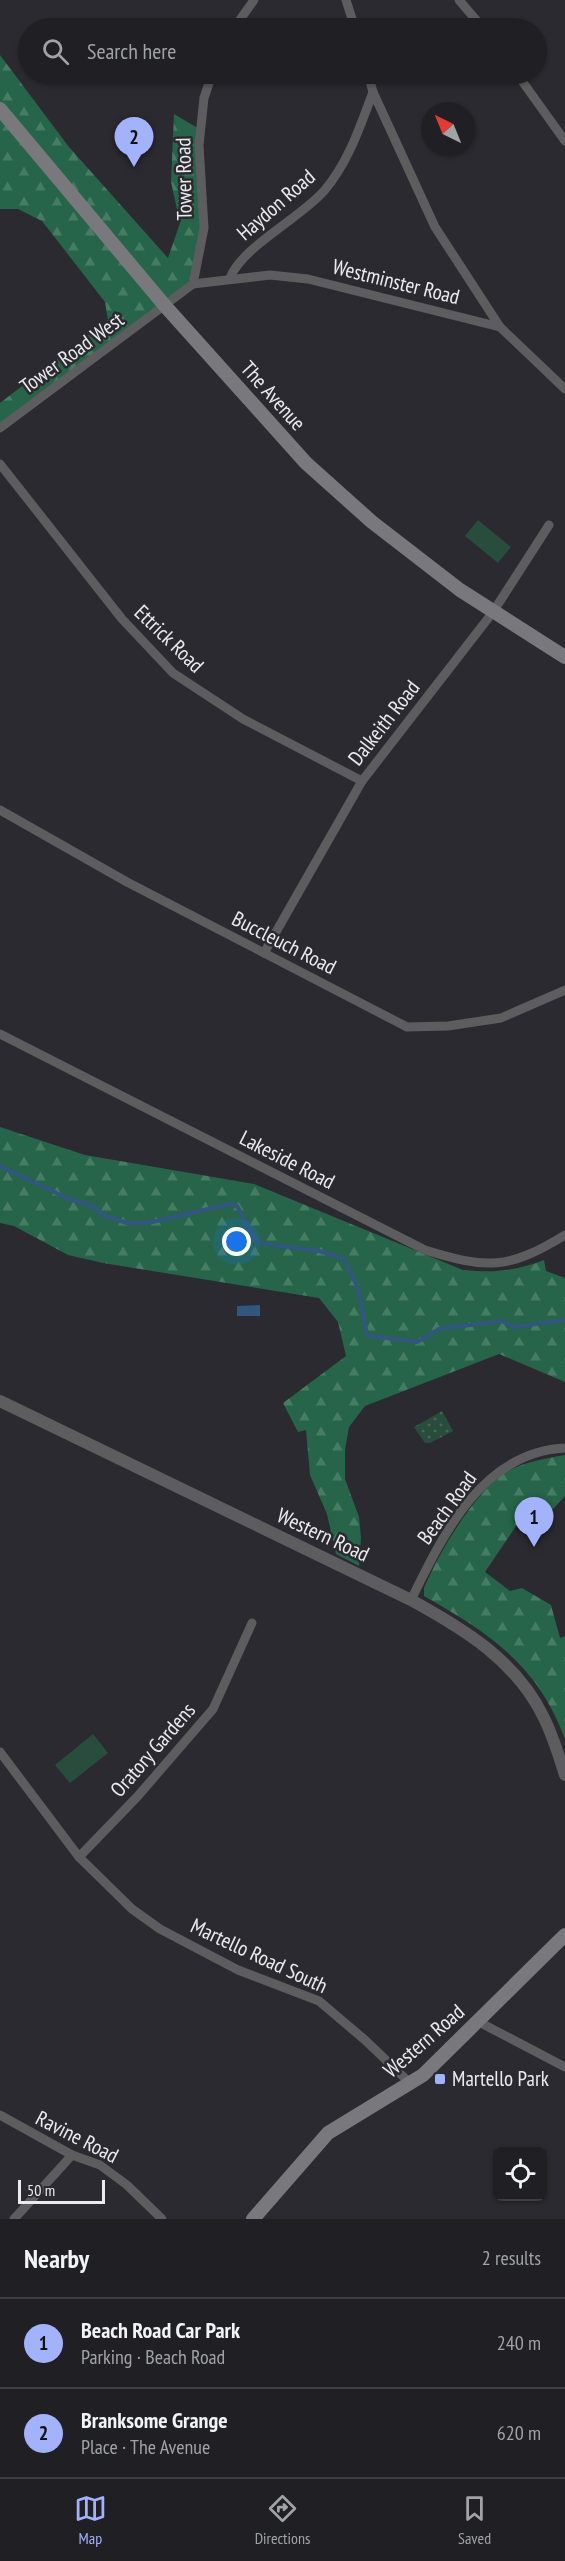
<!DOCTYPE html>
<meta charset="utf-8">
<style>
body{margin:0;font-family:"PT Sans Narrow",sans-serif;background:#28282c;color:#f1f3f6}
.controls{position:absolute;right:18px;bottom:18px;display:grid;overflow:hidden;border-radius:9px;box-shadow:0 2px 4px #0004}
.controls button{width:54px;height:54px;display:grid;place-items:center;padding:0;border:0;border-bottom:2px solid #3d3e41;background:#202024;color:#f1f3f6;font:30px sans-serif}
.compass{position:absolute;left:421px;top:102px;width:54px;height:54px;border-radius:50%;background:#202024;box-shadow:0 2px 4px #0004;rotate:317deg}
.scale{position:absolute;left:18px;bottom:15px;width:87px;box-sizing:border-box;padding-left:6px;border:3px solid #ebebef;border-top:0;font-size:16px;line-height:21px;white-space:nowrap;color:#ebebef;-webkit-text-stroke:4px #2a2a30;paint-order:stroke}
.you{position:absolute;left:237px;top:1242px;width:21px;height:21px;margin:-15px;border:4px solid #fff;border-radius:50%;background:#1a73e8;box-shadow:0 0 0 9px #1a73e833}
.badge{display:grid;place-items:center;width:39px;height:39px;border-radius:50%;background:#a3b2fd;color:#111;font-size:20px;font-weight:700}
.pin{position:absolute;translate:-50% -50px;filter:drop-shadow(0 2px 3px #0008)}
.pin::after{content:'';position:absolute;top:32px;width:21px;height:18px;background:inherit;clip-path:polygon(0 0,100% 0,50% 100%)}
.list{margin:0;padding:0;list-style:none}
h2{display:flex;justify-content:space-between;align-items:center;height:78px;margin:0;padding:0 24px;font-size:26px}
h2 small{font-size:20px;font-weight:400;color:#a2a3a6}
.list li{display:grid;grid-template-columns:39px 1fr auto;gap:18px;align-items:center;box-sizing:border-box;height:90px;padding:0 24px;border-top:2px solid #3d3e41}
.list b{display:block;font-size:22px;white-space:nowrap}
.list p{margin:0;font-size:20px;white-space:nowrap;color:#a2a3a6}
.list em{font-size:20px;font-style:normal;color:#a2a3a6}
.icon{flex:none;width:33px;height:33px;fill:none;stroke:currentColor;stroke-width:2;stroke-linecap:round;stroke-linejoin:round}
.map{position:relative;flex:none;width:565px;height:2219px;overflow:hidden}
.search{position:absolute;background:#202024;box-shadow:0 2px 4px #0004;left:18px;right:18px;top:18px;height:66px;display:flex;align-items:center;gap:15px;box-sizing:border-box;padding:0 21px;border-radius:33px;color:#a2a3a6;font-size:22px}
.sheet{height:258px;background:#202024}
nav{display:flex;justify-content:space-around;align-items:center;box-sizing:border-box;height:84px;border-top:2px solid #3d3e41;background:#202024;font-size:16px;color:#a2a3a6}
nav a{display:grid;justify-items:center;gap:3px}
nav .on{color:#a3b2fd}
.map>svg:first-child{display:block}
.grass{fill:url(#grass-dots)}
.forest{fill:url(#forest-firs)}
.park{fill:#294d3c}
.water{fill:#32567f}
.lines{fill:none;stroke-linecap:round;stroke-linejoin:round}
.stream{stroke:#32567f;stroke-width:4}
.minor{stroke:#5d5d60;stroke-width:9}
.tertiary{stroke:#5d5d60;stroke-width:12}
.secondary{stroke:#79787d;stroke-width:14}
.poi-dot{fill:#a3b2fd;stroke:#2a2a30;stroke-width:2}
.labels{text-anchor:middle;stroke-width:5;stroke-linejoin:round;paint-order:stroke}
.street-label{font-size:21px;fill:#ebebef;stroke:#2a2a30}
.poi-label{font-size:21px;fill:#ebebef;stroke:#2a2a30;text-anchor:start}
</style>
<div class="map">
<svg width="565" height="2219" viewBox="0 0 565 2219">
<defs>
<pattern id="grass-dots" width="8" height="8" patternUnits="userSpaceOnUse" patternTransform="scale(1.5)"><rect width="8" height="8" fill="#294d3c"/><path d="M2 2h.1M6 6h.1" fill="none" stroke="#486758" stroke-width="1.8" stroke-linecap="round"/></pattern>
<pattern id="forest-firs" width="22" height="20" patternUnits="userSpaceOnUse" patternTransform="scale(1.5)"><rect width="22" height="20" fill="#26654a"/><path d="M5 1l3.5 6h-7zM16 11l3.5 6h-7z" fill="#467b64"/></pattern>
</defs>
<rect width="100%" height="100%" fill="#2a2a30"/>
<!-- grass -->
<path class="grass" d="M442 1411 453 1431 430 1443H425L414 1427Z"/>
<!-- forest -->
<g class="forest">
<path d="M0 55 69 147 168 258 180 223 171 182 174 114 201 130 204 228 193 284 0 428V403L108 320 105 302 42 221 18 209H0Z"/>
<path d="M0 1127 85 1155 254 1184 463 1270C493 1273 516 1271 544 1260L546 1271 565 1278V1382L499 1354 365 1406 349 1427 345 1450V1479L359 1517 361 1538 359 1566 336 1554 327 1514 310 1475 306 1430 298 1432 283 1403 346 1356 338 1322 319 1298 103 1263 68 1255 14 1226 0 1223Z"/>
<path d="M565 1455V1496L542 1521 527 1510 485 1572 510 1591 522 1588 551 1605 560 1638 565 1636V1739C538 1665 489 1633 424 1596V1588C440 1551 471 1498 503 1474 521 1462 544 1459 565 1455Z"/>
</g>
<!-- park -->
<g class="park">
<path d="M478 520 511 547 498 563 465 536Z"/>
<path d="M93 1734 108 1753 70 1783 55 1765Z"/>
</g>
<!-- water -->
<path class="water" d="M260 1305V1316H237V1306Z"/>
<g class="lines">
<!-- stream -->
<path class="stream" d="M0 1166 69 1199 91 1205 103 1215 127 1223H148L230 1204 237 1206 255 1239 264 1244 319 1251 344 1259 358 1288 367 1335 371 1336 417 1342 439 1329 502 1321 513 1327 565 1320"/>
<!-- minor -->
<g class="minor">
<path d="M346 0 355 28"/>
<path d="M459 0 483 28"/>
<path d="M234 28 254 0"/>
<path d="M368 74 373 92 435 227 500 327"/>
<path d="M517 74 565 141"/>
<path d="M230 278C242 247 299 219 324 191 348 163 360 127 373 92"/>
<path d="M193 284 204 228 199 145 204 98 212 74"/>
<path d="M0 428 193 284 270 275 308 279 500 327 565 389"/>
<path d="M0 464 122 619 173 673 243 719 362 781"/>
<path d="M0 810 127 882 407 1027 448 1026 501 1018 565 990"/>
<path d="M264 953 362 781 493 612 549 525"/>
<path d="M0 1034 425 1250C487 1269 508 1270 565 1235"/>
<path d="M411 1600C443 1535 482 1452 565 1448"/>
<path d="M0 1752 79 1857 132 1909 160 1929 238 1970 319 2001 365 2040 411 2084"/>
<path d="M79 1857 137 1797 213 1709 252 1623"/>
<path d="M479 2022 565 2067"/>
<path d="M0 2115 72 2155 100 2165 127 2185 162 2219"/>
<path d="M14 2219 72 2155"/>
</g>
<!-- tertiary -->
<path class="tertiary" d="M0 1401 411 1600C464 1629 517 1661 544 1718 553 1736 559 1756 565 1775"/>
<!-- secondary -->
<g class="secondary">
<path d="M0 109 166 307 306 463 372 522 460 590 565 657"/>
<path d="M253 2219 328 2133 423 2075 565 1935"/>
</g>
</g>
<!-- markers -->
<rect class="poi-dot" x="434" y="2073" width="12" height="12" rx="3"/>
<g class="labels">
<!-- street labels -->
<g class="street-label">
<text transform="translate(184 179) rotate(-91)" y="7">Tower Road</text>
<text transform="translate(276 205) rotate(-41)" y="7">Haydon Road</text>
<text transform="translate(396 282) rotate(14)" y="7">Westminster Road</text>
<text transform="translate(72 353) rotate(-36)" y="7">Tower Road West</text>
<text transform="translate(273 396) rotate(48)" y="7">The Avenue</text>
<text transform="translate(169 639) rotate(44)" y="7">Ettrick Road</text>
<text transform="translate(384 723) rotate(-52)" y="7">Dalkeith Road</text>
<text transform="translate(284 943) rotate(27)" y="7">Buccleuch Road</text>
<text transform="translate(287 1160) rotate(27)" y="7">Lakeside Road</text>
<text transform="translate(447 1508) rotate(-54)" y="7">Beach Road</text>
<text transform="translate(323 1535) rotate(25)" y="7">Western Road</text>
<text transform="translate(153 1750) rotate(-49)" y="7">Oratory Gardens</text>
<text transform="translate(259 1956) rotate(25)" y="7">Martello Road South</text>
<text transform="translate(424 2041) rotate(-41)" y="7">Western Road</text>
<text transform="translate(77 2137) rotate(27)" y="7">Ravine Road</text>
</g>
<!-- poi labels -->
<g class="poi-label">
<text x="452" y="2086">Martello Park</text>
</g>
</g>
</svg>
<div class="controls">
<button><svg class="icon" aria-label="locate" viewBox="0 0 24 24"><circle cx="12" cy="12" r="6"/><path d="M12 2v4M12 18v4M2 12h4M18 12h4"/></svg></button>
</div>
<svg class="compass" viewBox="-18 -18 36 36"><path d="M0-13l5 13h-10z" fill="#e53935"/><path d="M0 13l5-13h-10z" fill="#a2a3a6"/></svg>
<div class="scale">50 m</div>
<div class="you"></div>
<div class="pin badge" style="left:534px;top:1547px">1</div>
<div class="pin badge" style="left:134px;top:167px">2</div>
<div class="search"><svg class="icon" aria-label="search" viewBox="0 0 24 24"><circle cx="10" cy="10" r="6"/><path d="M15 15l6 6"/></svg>Search here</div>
</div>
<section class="sheet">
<h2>Nearby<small>2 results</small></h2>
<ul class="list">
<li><span class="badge">1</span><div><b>Beach Road Car Park</b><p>Parking · Beach Road</p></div><em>240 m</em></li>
<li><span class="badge">2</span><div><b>Branksome Grange</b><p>Place · The Avenue</p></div><em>620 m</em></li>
</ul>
</section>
<nav>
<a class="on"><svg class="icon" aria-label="map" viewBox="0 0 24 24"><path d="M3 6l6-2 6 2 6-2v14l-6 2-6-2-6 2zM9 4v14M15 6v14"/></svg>Map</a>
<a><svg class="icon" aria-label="directions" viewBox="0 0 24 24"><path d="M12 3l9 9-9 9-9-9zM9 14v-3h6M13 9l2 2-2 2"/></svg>Directions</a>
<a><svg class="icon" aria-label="saved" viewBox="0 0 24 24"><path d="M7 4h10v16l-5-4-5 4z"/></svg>Saved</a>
</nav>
